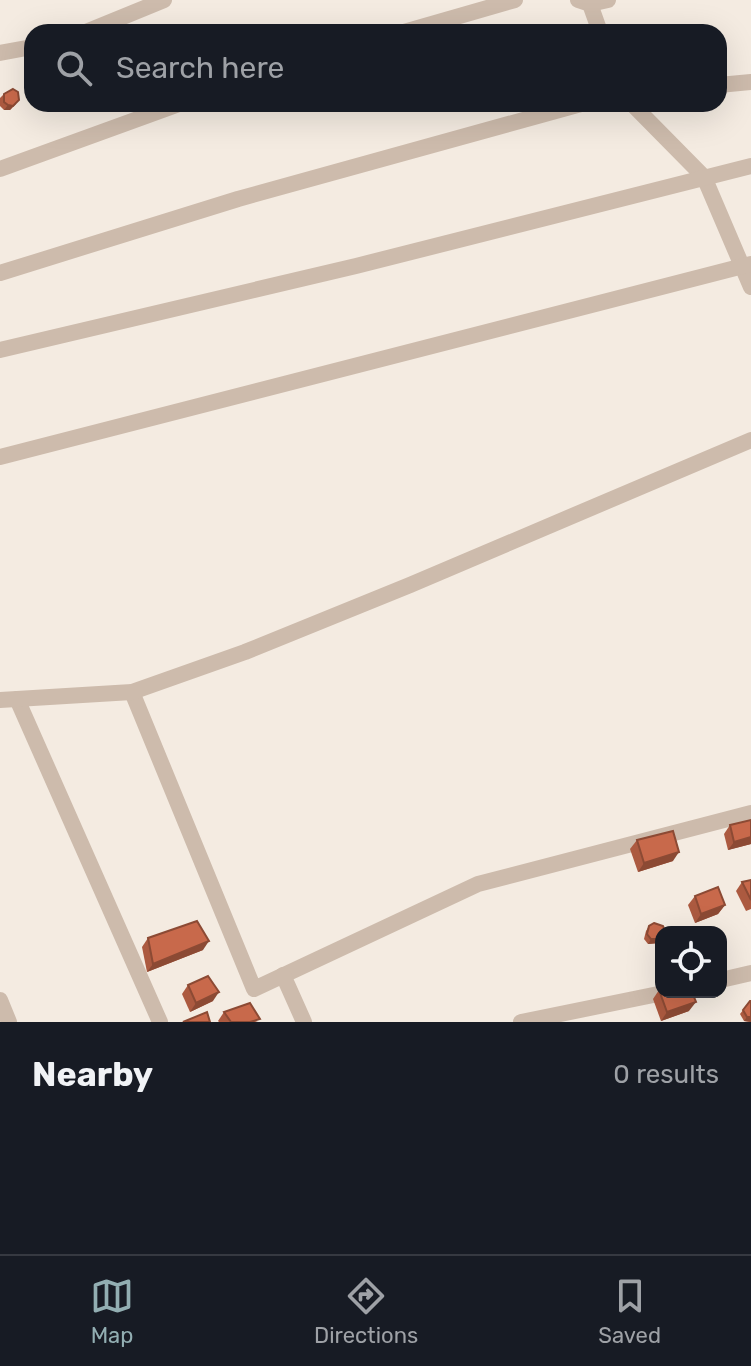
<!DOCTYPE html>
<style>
body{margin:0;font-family:Rubik,sans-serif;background:#242831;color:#f1f3f6}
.controls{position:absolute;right:24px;bottom:24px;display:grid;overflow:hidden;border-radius:16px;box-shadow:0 8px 32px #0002}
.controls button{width:72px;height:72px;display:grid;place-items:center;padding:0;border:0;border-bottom:2px solid #363941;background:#171b24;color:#f1f3f6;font:40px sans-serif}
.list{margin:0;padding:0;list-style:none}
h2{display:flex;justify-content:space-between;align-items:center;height:104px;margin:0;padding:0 32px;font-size:34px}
h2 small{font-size:26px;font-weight:400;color:#9ea1a6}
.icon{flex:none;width:44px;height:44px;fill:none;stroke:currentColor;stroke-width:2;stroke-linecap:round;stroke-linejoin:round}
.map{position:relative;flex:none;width:751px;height:1022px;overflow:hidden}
.search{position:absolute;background:#171b24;box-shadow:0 8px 32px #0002;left:24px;right:24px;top:24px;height:88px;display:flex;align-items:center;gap:20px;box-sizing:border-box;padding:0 28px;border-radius:24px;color:#9ea1a6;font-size:30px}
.sheet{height:232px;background:#171b24}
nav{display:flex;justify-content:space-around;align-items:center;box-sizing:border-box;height:112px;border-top:2px solid #363941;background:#171b24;font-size:22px;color:#9ea1a6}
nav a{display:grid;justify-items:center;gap:4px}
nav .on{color:#92aeb2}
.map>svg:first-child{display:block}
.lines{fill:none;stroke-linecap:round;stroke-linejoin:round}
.street{stroke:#cdbbac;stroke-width:16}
.wall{fill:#ac5a40}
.shaded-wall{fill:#8c4a34}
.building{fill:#c8694b;stroke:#8c4a34;stroke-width:2}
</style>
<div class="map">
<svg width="751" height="1022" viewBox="0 0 751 1022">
<rect width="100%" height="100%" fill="#f4ebe1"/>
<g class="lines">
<!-- street -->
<g class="street">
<path d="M578 0 590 4 600 32"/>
<path d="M590 4 608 0"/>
<path d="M86 32 164 0"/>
<path d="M404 32 515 0"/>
<path d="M0 53 32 47"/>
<path d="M719 85 751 82"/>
<path d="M632 104 704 177 751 287"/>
<path d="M0 169 179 104"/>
<path d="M0 273 238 199 581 104"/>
<path d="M0 350 356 266 751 166"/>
<path d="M0 457 751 264"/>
<path d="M132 692 254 989 478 884 751 813"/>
<path d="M17 699 160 1022"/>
<path d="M0 700 132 692 245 652 410 585 751 440"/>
<path d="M283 975 304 1022"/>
<path d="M721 980 751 973"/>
<path d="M0 1000 9 1022"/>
<path d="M521 1022 668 992"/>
</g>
</g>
<!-- wall -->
<g class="wall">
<path d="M4 94 16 104 10 110H4L0 106V98Z"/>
<path d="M751 820V844L728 850 724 834 730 825Z"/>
<path d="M637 840 673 861 638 872 630 849Z"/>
<path d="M751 880V909L746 911 736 891 742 882Z"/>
<path d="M695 896 725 905 718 914 695 923 688 905Z"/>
<path d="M649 926 661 932V940L659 943 648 944 644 939 646 931Z"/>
<path d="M148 938 203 950 147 972 142 947Z"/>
<path d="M188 985 213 1001 190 1012 182 994Z"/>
<path d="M659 990 689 1011 661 1021 653 999Z"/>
<path d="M750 1001 751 1022 744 1021 740 1014Z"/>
<path d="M224 1012 258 1022H219L218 1021Z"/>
</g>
<!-- shaded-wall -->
<g class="shaded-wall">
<path d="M19 100 10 110H4L8 105Z"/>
<path d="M307 104H326L303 110Z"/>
<path d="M751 837V844L728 850 734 842Z"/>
<path d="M679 852 673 861 638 872 644 863Z"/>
<path d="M725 905 718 914 695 923 701 914Z"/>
<path d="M651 939H661V940L659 943 648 944Z"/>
<path d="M209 941 203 950 147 972 153 964Z"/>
<path d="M219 992 213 1001 190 1012 196 1003Z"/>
<path d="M696 1002 689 1011 661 1021 667 1012Z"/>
<path d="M747 1017H751V1022L744 1021Z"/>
</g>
<!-- building -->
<g class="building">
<path d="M258 25 263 26 264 32H251L253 27Z"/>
<path d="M13 89 18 92 19 100 13 106 8 105 4 102V94Z"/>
<path d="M751 820V837L734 842 730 825Z"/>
<path d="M673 831 679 852 644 863 637 840Z"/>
<path d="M751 880V900L742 882Z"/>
<path d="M718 887 725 905 701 914 695 896Z"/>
<path d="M197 921 209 941 153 964 148 938Z"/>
<path d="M654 923 663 926 665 931 661 932V939H651L647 934 649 926Z"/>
<path d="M208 976 219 992 196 1003 188 985Z"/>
<path d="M661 989V992H692L696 1002 667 1012 659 990Z"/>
<path d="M750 1001H751V1017H747L743 1010Z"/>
<path d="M250 1003 260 1019 250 1022H231L224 1012Z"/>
<path d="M207 1012 210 1022H183Z"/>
</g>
</svg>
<div class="controls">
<button><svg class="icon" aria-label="locate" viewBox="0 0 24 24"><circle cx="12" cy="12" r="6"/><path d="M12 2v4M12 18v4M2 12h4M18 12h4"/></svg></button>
</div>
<div class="search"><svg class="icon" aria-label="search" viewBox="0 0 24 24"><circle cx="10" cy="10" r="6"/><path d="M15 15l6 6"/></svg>Search here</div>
</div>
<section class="sheet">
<h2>Nearby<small>0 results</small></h2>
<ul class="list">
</ul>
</section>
<nav>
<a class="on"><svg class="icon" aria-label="map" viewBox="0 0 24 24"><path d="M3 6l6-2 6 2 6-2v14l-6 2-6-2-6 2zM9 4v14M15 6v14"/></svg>Map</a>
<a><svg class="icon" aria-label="directions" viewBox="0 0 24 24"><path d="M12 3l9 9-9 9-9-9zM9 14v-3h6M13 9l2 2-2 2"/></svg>Directions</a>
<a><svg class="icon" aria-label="saved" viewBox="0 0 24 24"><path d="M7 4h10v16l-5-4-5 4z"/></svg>Saved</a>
</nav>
